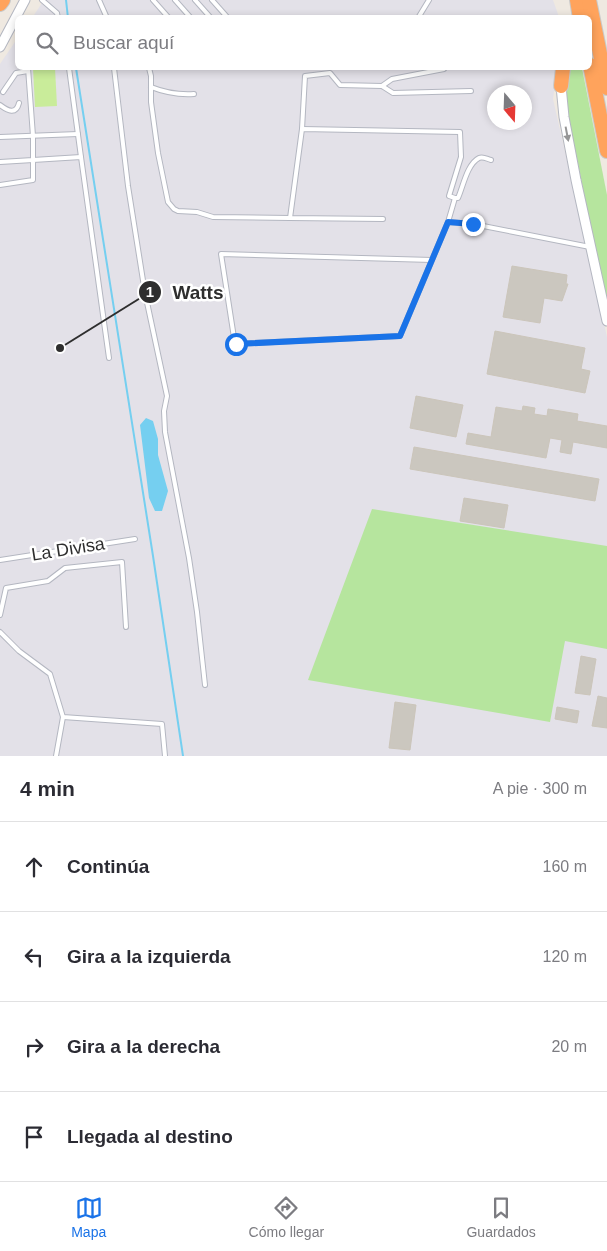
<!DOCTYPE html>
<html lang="es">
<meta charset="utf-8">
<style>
body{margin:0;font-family:Arial,sans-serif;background:#f2f2f3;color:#2b2b33}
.compass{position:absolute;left:487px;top:85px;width:45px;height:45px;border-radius:50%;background:#fff;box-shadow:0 2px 8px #0003;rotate:161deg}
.stop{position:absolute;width:15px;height:15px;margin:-11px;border:4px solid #1a73e8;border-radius:50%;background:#fff}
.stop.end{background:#1a73e8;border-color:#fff;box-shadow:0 1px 5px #0008}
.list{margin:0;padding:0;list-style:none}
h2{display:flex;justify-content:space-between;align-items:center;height:65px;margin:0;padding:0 20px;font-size:21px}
h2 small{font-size:16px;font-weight:400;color:#7c7c81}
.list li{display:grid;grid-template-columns:32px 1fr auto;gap:15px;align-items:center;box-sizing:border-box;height:90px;padding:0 20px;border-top:1px solid #e1e1e2}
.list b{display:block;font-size:19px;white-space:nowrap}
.list em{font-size:16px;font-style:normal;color:#7c7c81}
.icon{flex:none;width:28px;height:28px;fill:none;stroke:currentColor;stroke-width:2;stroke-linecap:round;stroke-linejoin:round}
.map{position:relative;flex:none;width:607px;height:756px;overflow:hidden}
.search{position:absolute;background:#fff;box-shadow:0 2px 8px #0003;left:15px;right:15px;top:15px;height:55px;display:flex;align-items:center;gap:12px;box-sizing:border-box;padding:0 18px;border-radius:8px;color:#7c7c81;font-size:19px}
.sheet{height:425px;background:#fff}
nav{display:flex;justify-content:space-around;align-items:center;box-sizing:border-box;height:70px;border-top:1px solid #e1e1e2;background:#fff;font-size:14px;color:#7c7c81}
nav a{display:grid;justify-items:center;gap:2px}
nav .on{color:#1a73e8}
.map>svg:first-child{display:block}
.industrial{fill:#e3e1e8;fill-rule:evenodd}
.green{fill:#b6e59e}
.pitch{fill:#c9ec9a}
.water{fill:#75cff0}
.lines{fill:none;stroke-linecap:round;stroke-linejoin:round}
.stream{stroke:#75cff0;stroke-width:2}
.building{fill:#cbc7bf;stroke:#cbc5ba}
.service-casing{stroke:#b4b7c1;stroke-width:6}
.tertiary-casing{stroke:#b4b7c1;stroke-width:11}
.motorway-casing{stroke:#c9c9c9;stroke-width:16}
.service{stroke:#fff;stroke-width:4}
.tertiary{stroke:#fff;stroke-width:9}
.motorway{stroke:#ffa35c;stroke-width:14}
.oneway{fill:#969696}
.route{stroke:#1a73e8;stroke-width:6}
.labels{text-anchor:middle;stroke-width:5;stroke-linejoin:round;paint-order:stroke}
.street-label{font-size:18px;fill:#2e2e2e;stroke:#fff}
.leader{fill:none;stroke:#2e2e2e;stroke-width:2}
.callout-dot{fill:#2e2e2e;stroke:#fff;stroke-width:2}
.mark-label{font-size:15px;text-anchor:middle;font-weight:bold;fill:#fff}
.callout-label{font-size:19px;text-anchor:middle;font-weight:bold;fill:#2e2e2e;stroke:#fff;stroke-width:5;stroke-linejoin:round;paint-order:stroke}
</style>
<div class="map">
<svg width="607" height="756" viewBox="0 0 607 756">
<rect width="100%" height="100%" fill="#efe9e1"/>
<!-- industrial -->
<g class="industrial">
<path d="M44 0H553L559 17 32 18Z"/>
<path d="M17 39 18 68H557L553 99 607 337V756H0V64ZM494 92H524V122H494Z"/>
</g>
<!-- green -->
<g class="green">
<path d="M567 68H582L607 195V306L568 115 565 96Z"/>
<path d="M372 509 607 546V649L565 641 550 722 308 680Z"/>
</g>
<!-- pitch -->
<path class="pitch" d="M33 68H55L57 106 35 107Z"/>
<!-- water -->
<path class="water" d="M146 418 153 421 158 439V455L168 491 162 511H155L149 498 140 425Z"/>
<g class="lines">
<!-- stream -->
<g class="stream">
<path d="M66 0 68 18"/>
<path d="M76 68 153 556 183 756"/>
</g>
</g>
<!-- building -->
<g class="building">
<path d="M512 266 567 275 566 284H568L562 301 544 298 540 323 503 317Z"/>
<path d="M495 331 585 348 581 369 590 371 585 393 487 374Z"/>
<path d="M416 396 463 405 456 437 410 428Z"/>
<path d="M523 406 535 408 534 414 547 416 548 409 578 414 577 421 607 426V448L573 442 571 454 560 452 562 440 550 438 546 458 466 444 468 433 491 437 496 407 522 411Z"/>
<path d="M414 447 599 479 595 501 410 469Z"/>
<path d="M464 498 508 505 504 528 460 521Z"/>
<path d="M581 656 596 659 590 695 575 693Z"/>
<path d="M598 696 607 698V728L592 726Z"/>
<path d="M395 702 416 705 410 750 389 748Z"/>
<path d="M557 707 579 711 577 723 555 719Z"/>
</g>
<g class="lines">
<defs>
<g id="service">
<path d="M42 0 57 13 58 18"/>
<path d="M99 0 107 18"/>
<path d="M153 0 169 18"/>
<path d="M175 0 191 18"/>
<path d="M195 0 211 18"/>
<path d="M212 0 228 18"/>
<path d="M418 18 429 0"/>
<path d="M69 68 81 157"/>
<path d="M114 68 128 186 145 293 167 396 164 411 165 432 189 558 197 612 205 685"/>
<path d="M149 68 151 76V102L158 153 168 202 174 209 178 211 197 212 213 217 290 218"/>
<path d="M382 86 392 79 444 69"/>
<path d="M151 87C166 93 178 95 194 94"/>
<path d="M3 92 16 73 28 71"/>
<path d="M0 105C8 111 16 115 19 103"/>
<path d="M302 129 305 76 330 73 340 85 382 86 393 93 471 91"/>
<path d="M0 137 78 134"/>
<path d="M0 162 33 160V136L28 68"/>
<path d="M0 185 33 180V160L81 157 109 358"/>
<path d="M383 219 290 218 302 129 460 132 461 157 449 196 455 198"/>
<path d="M448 222 455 198H458C463 187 467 164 479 158 483 156 487 159 491 160"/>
<path d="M432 260 221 254 235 344 400 336 448 222 473 224 590 247"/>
<path d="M0 560 135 539"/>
<path d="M0 615 6 588 48 581 65 568 122 562 126 627"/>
<path d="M0 632 19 651 50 674 63 717 162 724 165 756"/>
<path d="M56 756 63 717"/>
</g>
<g id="tertiary">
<path d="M0 47 25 0"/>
<path d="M561 86 564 117 576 180 607 321"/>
</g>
<g id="motorway">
<path d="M577 0 580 18"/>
<path d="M589 0 607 88"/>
<path d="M0 4 3 0"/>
<path d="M590 65 607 151"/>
<path d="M561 86 563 68"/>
</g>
</defs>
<!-- service casing -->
<use href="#service" class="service-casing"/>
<!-- tertiary casing -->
<use href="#tertiary" class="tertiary-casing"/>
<!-- motorway casing -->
<use href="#motorway" class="motorway-casing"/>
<!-- service -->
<use href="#service" class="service"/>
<!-- tertiary -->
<use href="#tertiary" class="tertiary"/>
<!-- motorway -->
<use href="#motorway" class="motorway"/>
</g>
<!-- one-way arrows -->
<defs><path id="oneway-solid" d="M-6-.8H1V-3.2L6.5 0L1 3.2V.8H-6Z" transform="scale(1.25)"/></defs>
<use class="oneway" href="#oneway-solid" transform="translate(567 134) rotate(79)"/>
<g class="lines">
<!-- route -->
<path class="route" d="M236 344 400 336 448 222 473 224"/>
</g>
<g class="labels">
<!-- street labels -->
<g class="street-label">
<text transform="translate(68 549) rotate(-9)" y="6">La Divisa</text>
</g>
</g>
<!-- callouts -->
<path class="leader" d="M60 348L150 292"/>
<g class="callout-dot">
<circle cx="60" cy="348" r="5"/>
<circle cx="150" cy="292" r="12"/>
</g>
<g class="mark-label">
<text x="150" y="297">1</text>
</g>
<g class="callout-label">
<text x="198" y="299">Watts</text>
</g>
</svg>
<svg class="compass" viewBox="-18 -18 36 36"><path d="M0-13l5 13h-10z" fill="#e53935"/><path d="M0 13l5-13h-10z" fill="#7c7c81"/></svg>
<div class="stop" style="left:236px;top:344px"></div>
<div class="stop end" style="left:473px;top:224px"></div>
<div class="search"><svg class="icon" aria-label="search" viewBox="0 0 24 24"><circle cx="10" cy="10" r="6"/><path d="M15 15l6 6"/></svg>Buscar aquí</div>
</div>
<section class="sheet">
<h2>4 min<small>A pie · 300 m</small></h2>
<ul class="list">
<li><svg class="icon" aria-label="ahead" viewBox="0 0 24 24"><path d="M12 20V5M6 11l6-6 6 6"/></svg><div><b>Continúa</b></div><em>160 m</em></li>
<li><svg class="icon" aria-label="left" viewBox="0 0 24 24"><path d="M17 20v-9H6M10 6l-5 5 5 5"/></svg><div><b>Gira a la izquierda</b></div><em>120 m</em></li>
<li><svg class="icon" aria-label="right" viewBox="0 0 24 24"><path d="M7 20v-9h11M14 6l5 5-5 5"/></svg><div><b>Gira a la derecha</b></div><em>20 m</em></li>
<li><svg class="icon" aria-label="arrive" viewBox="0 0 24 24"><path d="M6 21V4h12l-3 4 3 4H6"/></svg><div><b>Llegada al destino</b></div></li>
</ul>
</section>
<nav>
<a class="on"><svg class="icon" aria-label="map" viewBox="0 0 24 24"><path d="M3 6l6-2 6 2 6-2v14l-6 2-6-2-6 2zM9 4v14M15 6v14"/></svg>Mapa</a>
<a><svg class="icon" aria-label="directions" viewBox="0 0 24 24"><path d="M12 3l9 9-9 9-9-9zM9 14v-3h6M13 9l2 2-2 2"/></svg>Cómo llegar</a>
<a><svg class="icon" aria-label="saved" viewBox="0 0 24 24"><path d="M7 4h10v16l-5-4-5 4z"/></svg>Guardados</a>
</nav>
